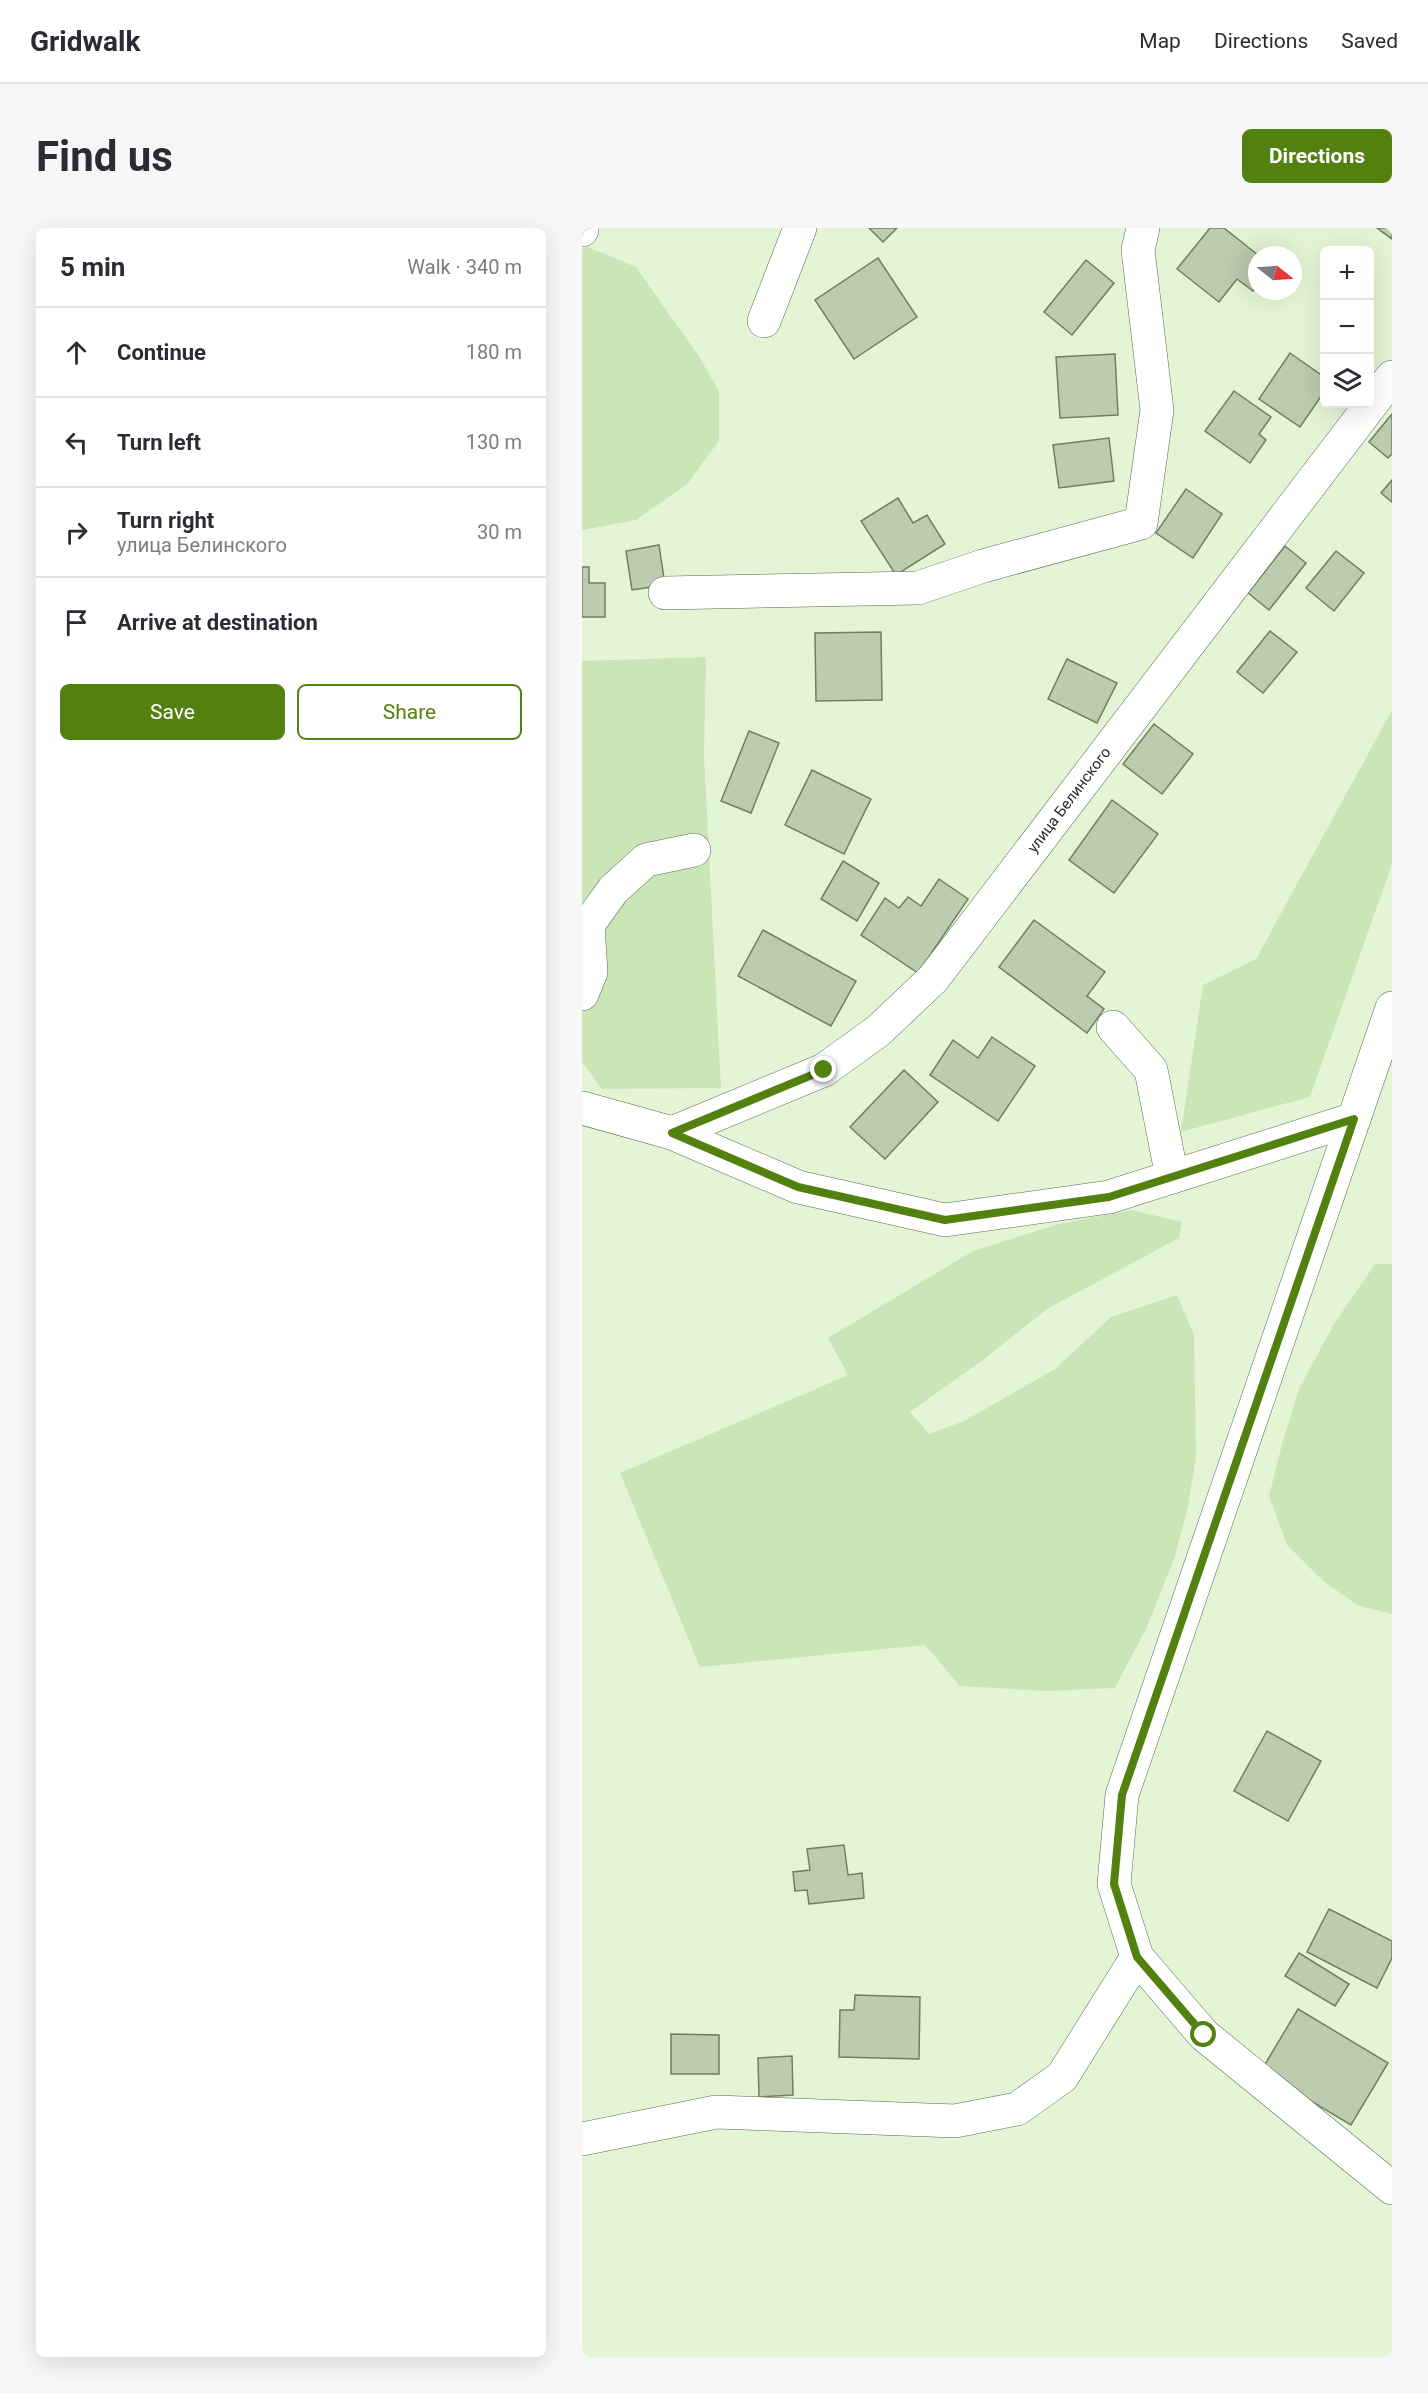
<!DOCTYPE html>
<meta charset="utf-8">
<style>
body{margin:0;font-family:Roboto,sans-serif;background:#f7f7f7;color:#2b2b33}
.controls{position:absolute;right:18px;top:18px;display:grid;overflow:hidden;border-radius:9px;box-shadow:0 6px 24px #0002}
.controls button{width:54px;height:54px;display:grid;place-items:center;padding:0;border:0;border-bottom:2px solid #e1e1e2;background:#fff;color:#2b2b33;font:30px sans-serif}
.compass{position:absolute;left:666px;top:18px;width:54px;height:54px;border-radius:50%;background:#fff;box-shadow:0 6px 24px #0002;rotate:107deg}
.stop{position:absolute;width:18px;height:18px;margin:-14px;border:4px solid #52810f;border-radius:50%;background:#fff}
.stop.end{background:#52810f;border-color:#fff;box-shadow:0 2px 6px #0008}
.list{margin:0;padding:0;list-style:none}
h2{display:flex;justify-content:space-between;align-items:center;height:78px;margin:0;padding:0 24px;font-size:26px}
h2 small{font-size:20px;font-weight:400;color:#7c7c81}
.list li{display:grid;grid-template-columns:39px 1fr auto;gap:18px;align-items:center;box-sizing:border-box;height:90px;padding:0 24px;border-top:2px solid #e1e1e2}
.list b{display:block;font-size:22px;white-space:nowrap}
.list p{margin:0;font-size:20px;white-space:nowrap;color:#7c7c81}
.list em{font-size:20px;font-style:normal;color:#7c7c81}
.actions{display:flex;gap:12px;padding:18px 24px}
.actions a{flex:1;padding:14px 0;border:2px solid #52810f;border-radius:9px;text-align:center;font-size:21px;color:#52810f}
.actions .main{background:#52810f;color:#fff}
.icon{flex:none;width:33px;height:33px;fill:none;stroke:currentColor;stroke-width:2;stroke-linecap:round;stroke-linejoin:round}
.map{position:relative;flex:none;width:810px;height:2129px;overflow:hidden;border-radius:9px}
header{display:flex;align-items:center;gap:36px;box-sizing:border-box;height:84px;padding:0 30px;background:#fff;border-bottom:2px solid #e1e1e2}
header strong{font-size:28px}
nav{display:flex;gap:33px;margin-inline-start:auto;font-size:21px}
.intro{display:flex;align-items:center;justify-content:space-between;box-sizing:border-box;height:144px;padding:0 36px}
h1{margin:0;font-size:42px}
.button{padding:15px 27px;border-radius:9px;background:#52810f;color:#fff;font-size:21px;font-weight:700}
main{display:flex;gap:36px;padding:0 36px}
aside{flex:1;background:#fff;border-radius:9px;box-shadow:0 6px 24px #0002}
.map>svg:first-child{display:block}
.green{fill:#cbe6b6}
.building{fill:#bcccae;stroke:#707f63;stroke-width:1.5}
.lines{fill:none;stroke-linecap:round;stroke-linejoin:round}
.minor-casing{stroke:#5b694f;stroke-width:34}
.minor{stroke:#fff;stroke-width:33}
.route{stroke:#52810f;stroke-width:8}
.labels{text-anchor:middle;stroke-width:6;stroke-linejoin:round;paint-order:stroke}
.street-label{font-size:15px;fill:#262c21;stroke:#fff}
</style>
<header>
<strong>Gridwalk</strong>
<nav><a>Map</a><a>Directions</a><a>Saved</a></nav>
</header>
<div class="intro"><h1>Find us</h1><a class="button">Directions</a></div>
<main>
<aside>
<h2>5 min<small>Walk · 340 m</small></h2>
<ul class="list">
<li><svg class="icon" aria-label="ahead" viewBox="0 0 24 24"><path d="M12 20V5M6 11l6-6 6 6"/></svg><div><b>Continue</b></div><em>180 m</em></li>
<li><svg class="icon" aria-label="left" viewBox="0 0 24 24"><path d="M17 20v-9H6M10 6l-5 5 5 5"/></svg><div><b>Turn left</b></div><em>130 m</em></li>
<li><svg class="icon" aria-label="right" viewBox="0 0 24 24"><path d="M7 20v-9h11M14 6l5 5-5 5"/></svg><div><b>Turn right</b><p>улица Белинского</p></div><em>30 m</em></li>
<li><svg class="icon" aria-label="arrive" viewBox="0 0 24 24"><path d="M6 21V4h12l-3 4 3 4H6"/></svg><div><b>Arrive at destination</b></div></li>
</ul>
<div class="actions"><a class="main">Save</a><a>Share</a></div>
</aside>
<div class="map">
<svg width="810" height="2129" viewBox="0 0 810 2129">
<rect width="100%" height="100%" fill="#e4f5d6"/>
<!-- green -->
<g class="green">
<path d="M6 19 54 39 116 127 137 163V213L105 256 54 292 0 302V21Z"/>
<path d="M124 429 122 528 139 860 20 861 0 834V433Z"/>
<path d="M810 482V636L728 869 599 904 621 757 674 731Z"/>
<path d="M550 982 600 994 597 1010 465 1081 401 1132 328 1184 347 1206 382 1193 473 1141 529 1089 595 1067 612 1107 614 1228 606 1279 592 1331 565 1399 533 1460 466 1463 378 1458 343 1417 118 1439 38 1245 266 1147 246 1110 391 1023 477 996Z"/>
<path d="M793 1036H810V1386L775 1377 741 1353 705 1317 687 1268 700 1216 717 1161 752 1096Z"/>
</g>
<!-- building -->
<g class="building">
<path d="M287 0H315L301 14Z"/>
<path d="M628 0H642L676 27 675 58 671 63 655 51 637 74 595 41Z"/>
<path d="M795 0H810V11Z"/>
<path d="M296 30 335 89 272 131 233 72Z"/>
<path d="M504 32 532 55 490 107 462 84Z"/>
<path d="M708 125 742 149V164L718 199 677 171Z"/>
<path d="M533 126 536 187 478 190 474 129Z"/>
<path d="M652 163 689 189 677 206 684 212 668 235 623 203Z"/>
<path d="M810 186V226L806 230 787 214Z"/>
<path d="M527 210 532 253 477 260 471 217Z"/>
<path d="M810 252V274L799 265Z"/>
<path d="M604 261 640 286 611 330 574 305Z"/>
<path d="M316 270 331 295 345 287 363 316 314 347 279 293Z"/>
<path d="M77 317 83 357 50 362 44 323Z"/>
<path d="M703 318 724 335 687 382 666 365Z"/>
<path d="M754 323 782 345 752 383 724 360Z"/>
<path d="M0 339H7V355H23V389H0Z"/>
<path d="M688 403 715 424 681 465 655 444Z"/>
<path d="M299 404 300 472 234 473 233 405Z"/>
<path d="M485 431 535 455 515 495 466 471Z"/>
<path d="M572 496 611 526 580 566 541 536Z"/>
<path d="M167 503 197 515 169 585 139 573Z"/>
<path d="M230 542 289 571 262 626 203 597Z"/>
<path d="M530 572 576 606 532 665 487 632Z"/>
<path d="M261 633 297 655 275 693 239 671Z"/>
<path d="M357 651 386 671 336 745 279 707 303 670 317 680 326 669 339 678Z"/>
<path d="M452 692 523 744 505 768 522 781 505 805 417 739Z"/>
<path d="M181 702 274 753 249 798 156 748Z"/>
<path d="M410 809 453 838 416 893 348 847 371 812 396 830Z"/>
<path d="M322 842 356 874 303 931 268 899Z"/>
<path d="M685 1503 739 1533 706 1593 652 1563Z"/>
<path d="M262 1617 266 1647 280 1645 282 1670 227 1676 225 1662 213 1663 211 1644 228 1642 225 1621Z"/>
<path d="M747 1681 810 1713V1730L795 1760 725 1724Z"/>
<path d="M717 1725 767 1756 753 1778 703 1748Z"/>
<path d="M273 1767 338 1769 337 1831 257 1829 258 1782H272Z"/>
<path d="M716 1781 806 1835 769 1897 679 1843Z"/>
<path d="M89 1806 137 1807V1846H89Z"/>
<path d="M210 1828 211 1867 177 1869 176 1830Z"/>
</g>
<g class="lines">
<defs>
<g id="minor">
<path d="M0 2V0"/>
<path d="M182 93 218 0"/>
<path d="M83 365 336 360 401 338 559 295 575 182 556 22 561 0"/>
<path d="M0 766 9 744 6 697 31 662 64 632 112 622"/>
<path d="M810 780 540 1567 532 1656 555 1729 622 1807 810 1960"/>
<path d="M531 799 569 842 590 949"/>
<path d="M0 880 90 905 216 959 363 992 527 969 772 891"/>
<path d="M90 905 242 842 296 803 351 751 810 149"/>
<path d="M0 1911 134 1884 373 1893 435 1881 480 1849 555 1729"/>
</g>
</defs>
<!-- minor casing -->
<use href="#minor" class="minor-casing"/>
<!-- minor -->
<use href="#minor" class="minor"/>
</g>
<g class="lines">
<!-- route -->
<path class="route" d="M242 842 90 905 216 959 363 992 527 969 772 891 540 1567 532 1656 555 1729 622 1807"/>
</g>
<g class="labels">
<!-- street labels -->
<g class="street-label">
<text transform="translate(487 572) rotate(-53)" y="5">улица Белинского</text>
</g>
</g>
</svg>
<div class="controls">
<button>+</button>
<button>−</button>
<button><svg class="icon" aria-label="layers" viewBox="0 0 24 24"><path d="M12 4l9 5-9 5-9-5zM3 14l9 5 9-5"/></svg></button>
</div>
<svg class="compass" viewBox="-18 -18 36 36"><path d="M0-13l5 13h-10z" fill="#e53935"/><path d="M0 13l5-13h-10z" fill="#7c7c81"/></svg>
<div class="stop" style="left:622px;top:1807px"></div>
<div class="stop end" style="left:242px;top:842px"></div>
</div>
</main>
